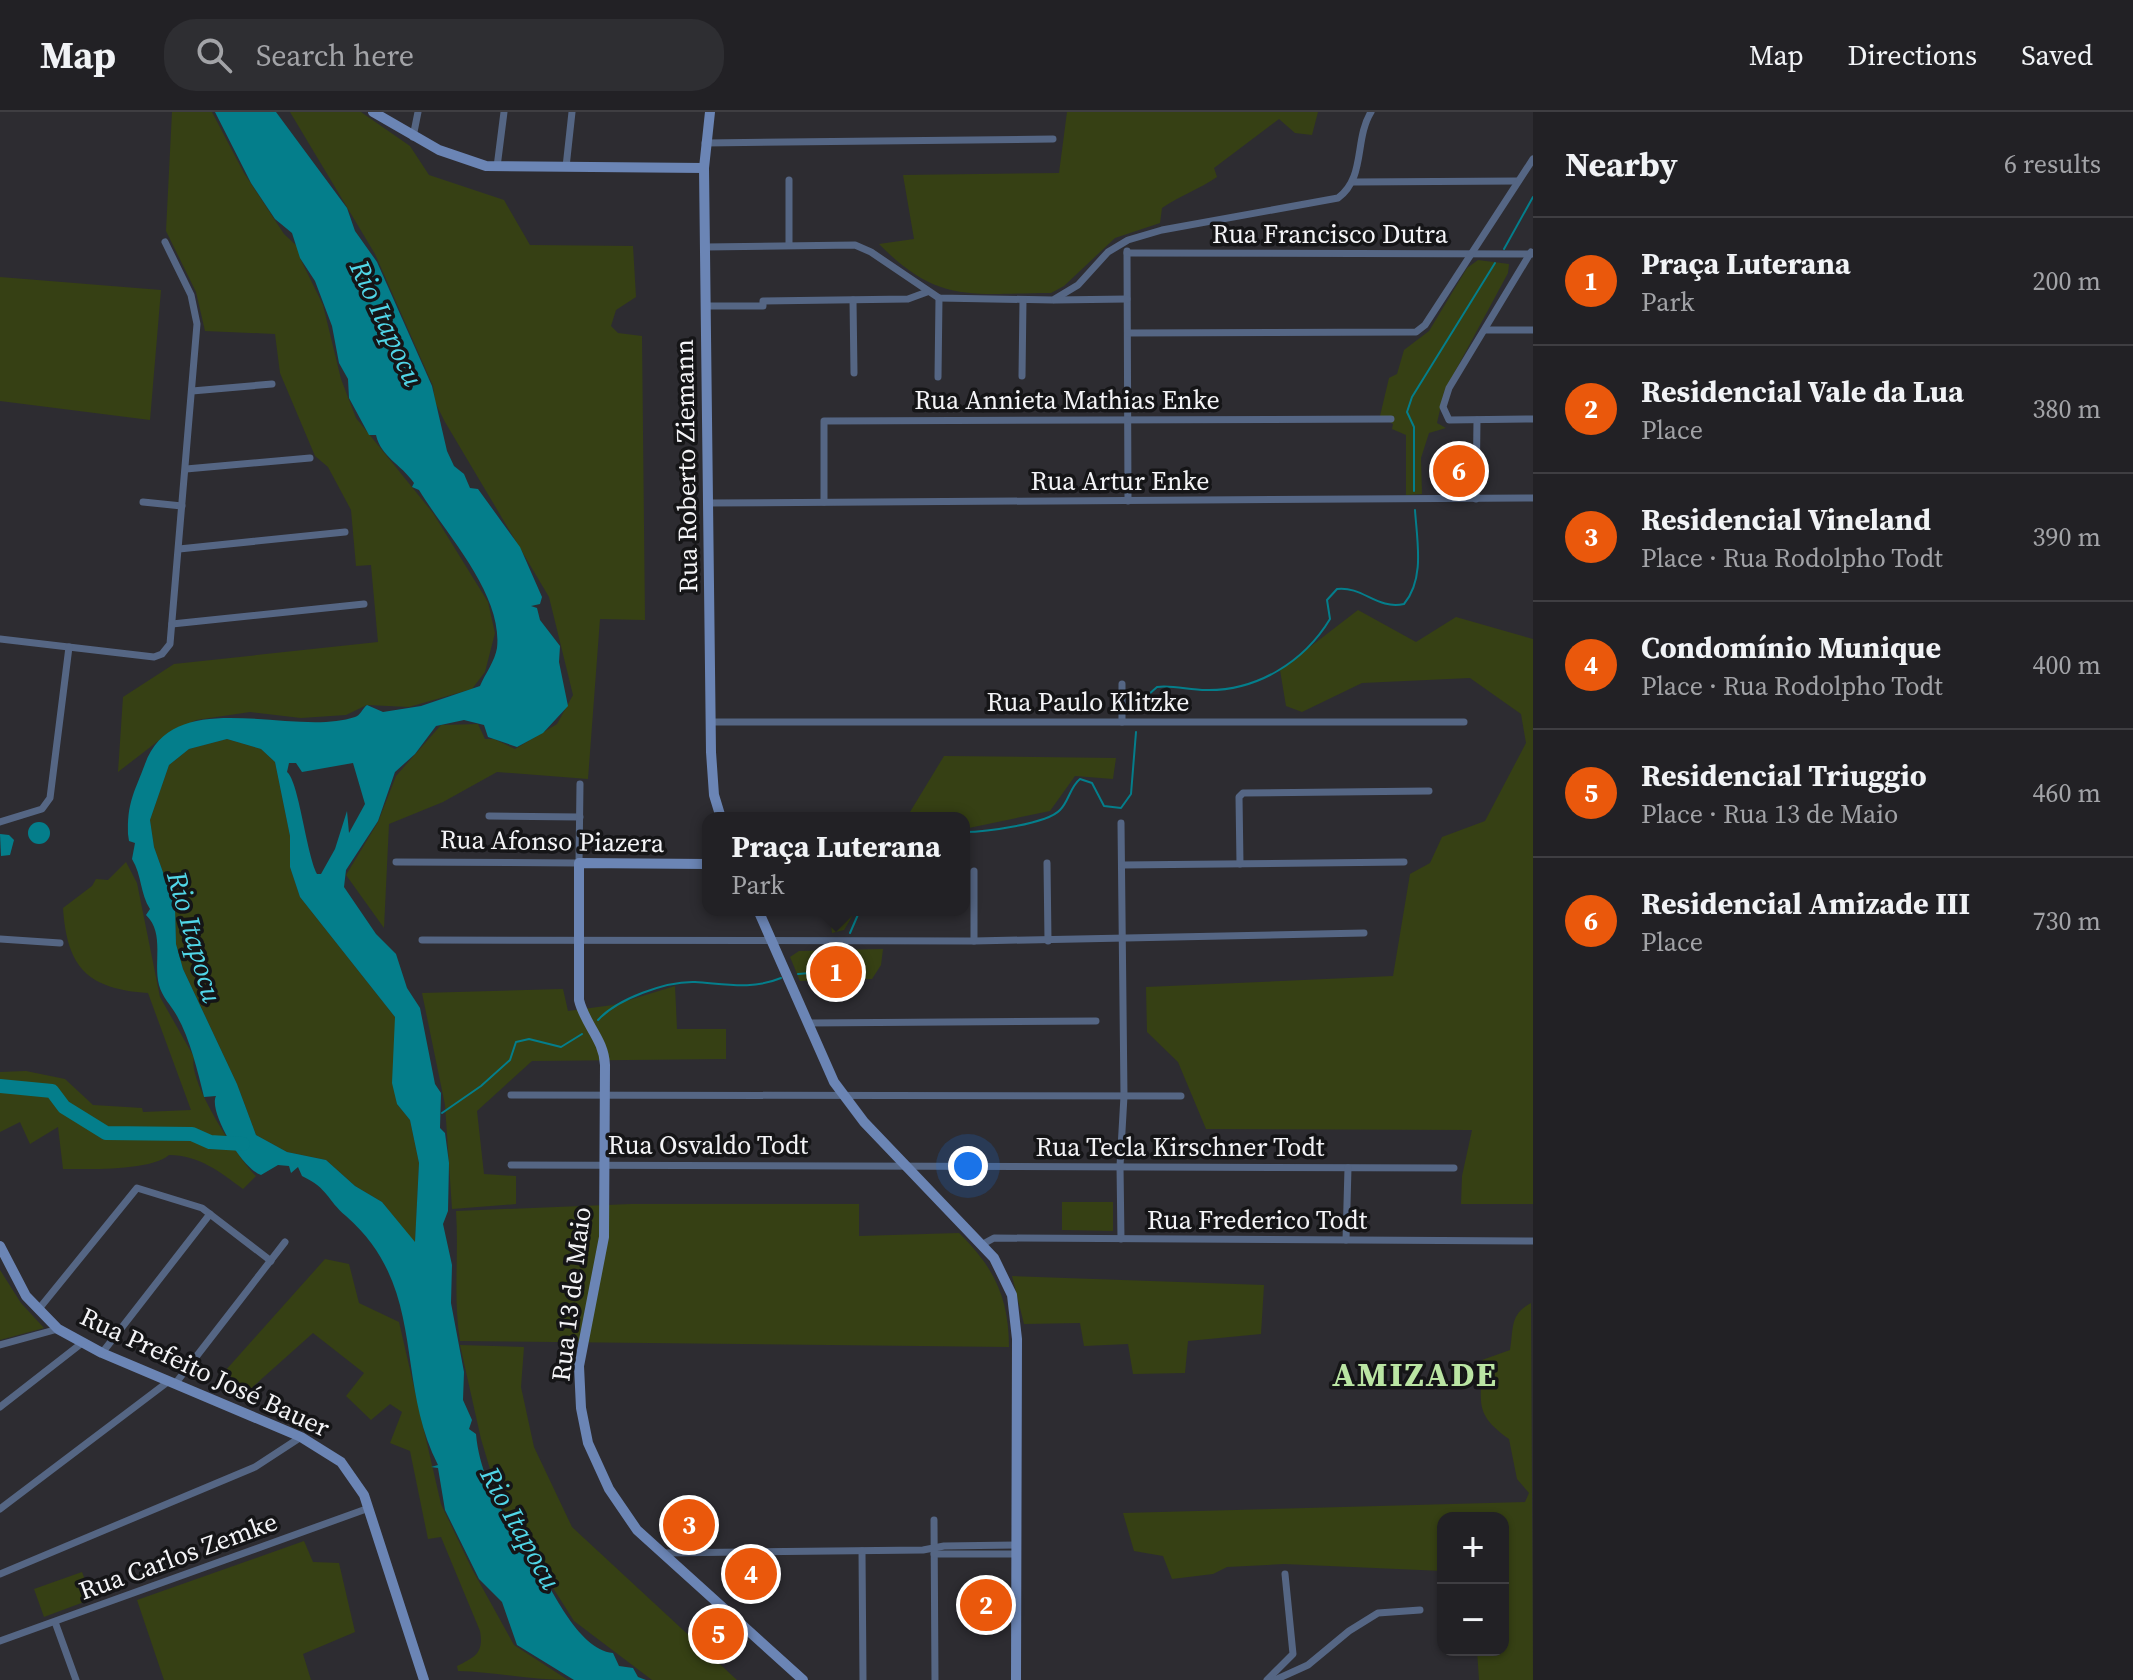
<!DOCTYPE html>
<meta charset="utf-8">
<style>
body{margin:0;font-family:"Source Serif 4",serif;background:#2e2e32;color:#f1f3f6}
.controls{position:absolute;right:24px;bottom:24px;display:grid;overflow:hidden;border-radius:16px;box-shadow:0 2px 6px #0004}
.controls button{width:72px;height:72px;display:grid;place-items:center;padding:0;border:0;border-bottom:2px solid #3f3e42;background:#222125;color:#f1f3f6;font:40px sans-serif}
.you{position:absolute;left:968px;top:1054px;width:28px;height:28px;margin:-20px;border:6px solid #fff;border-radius:50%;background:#1a73e8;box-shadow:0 0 0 12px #1a73e833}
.badge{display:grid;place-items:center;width:52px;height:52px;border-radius:50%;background:#ea580c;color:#fff;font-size:26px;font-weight:700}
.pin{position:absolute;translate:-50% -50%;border:4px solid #fff;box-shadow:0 2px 8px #0006}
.popup{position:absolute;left:702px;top:700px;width:268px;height:104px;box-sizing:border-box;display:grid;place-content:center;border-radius:16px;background:#222125;filter:drop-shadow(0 2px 6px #0005);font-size:26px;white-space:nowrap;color:#a2a3a7}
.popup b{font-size:30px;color:#f1f3f6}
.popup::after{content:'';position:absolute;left:50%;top:100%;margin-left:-16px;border:16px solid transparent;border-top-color:#222125}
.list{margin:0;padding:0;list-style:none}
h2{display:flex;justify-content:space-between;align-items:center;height:104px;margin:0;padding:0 32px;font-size:34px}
h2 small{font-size:26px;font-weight:400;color:#a2a3a7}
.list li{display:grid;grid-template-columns:52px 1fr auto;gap:24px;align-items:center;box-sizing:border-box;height:128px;padding:0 32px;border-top:2px solid #3f3e42}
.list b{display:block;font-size:30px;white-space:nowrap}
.list p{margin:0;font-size:26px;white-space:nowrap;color:#a2a3a7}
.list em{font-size:26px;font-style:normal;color:#a2a3a7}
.icon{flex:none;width:44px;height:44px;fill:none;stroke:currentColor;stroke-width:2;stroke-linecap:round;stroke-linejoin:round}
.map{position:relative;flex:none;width:1533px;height:1568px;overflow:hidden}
header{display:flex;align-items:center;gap:48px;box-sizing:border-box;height:112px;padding:0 40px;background:#222125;border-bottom:2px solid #3f3e42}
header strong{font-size:38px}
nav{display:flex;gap:44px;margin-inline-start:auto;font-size:28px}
.search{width:560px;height:72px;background:#2e2e32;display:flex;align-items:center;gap:20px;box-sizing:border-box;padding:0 28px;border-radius:32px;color:#a2a3a7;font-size:30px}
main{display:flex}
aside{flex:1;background:#222125}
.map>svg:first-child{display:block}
.green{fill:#364014}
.water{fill:#047e8b;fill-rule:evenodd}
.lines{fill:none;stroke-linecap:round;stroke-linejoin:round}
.stream{stroke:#047e8b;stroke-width:2}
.river{stroke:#047e8b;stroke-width:14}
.street{stroke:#556684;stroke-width:7}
.secondary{stroke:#6b85b5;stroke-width:10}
.labels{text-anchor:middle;stroke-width:7;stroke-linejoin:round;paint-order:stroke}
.street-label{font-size:26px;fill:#f4f4f7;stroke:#151517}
.water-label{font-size:28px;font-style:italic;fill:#51d6e8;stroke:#151517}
.district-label{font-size:34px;font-weight:bold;letter-spacing:2px;fill:#bae5a3;stroke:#151517}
</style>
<header>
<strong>Map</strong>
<div class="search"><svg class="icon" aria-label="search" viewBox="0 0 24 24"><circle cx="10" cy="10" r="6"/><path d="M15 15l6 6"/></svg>Search here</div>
<nav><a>Map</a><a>Directions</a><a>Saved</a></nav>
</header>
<main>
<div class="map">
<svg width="1533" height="1568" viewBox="0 0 1533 1568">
<rect width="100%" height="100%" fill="#2d2c31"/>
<!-- green -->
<g class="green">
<path d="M172 0H212L244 61 284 122 298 135 300 146 323 193 341 267 356 306 433 401 488 490 495 521 485 560 472 577 409 595 367 593 346 603 301 606 250 600 196 608 166 623 118 660 123 585 174 552 378 530 371 453 356 454 351 398 328 355 315 344 280 261 275 222 205 219 196 180 166 119Z"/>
<path d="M290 0H361L410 34 429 63 504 88 530 133 633 134 636 185 616 198 611 214 618 221 642 224 645 508 600 507 588 667 497 660 443 690 389 712 384 816 346 763 378 710 396 664 441 613 478 612 485 627H494L515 637 557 612 573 583 549 485 445 310 435 290 433 274 375 142Z"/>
<path d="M1067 0H1318L1312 23 1295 21 1279 7 1214 56 1217 65C1198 78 1181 83 1162 96L1160 111 1115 126 1064 174 1051 181C972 181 939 193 879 132L914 127 903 63 1059 61Z"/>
<path d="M1478 148 1509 152 1508 161 1444 280 1437 311 1446 316 1429 321 1421 346 1422 382 1406 383V323L1392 317 1393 312 1380 304 1389 266 1397 262 1404 238 1429 219 1467 156Z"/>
<path d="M0 165 161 178 150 308 0 289Z"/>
<path d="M1358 498 1416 530 1456 505 1533 527V1092H1461L1462 1064 1472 1018 1206 1017 1178 950 1147 920 1146 875 1393 864 1410 762 1430 751 1442 725 1485 709 1526 631 1521 602 1470 566 1362 571 1302 600 1286 594 1280 558Z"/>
<path d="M227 627 261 637 275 650 290 724V755L300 785 395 905 397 992 410 1008 419 1051 415 1132 382 1090 355 1074 326 1048 287 1040 256 1023 237 972 183 857 176 832 175 794 154 735 150 708 169 653 189 637Z"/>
<path d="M944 644 1116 646 1113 667 1075 664 1050 699 964 717V706H902L910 700Z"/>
<path d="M126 750 137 771 160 885 194 945C187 969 238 1046 256 1064L243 1077C220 1060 199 1043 169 1043 151 1059 88 1057 63 1057L58 1015 30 1032 20 1010 0 1020V960L26 959 65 967 93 993 142 996 143 1000 191 998 148 881C88 877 67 856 63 796L92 774 96 767 108 768Z"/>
<path d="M829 798H856L844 818 832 821Z"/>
<path d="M883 837 881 853 872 867 800 869 790 845 799 839Z"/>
<path d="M675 874 677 917H726V947L532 949 477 999 484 1062 516 1064V1092L452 1097 445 993 422 881 563 877 568 899 613 893Z"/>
<path d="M1062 1090H1113V1119L1062 1118Z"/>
<path d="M631 1092H859V1124L959 1121C994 1155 1009 1186 1009 1235L460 1229C453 1186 459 1143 456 1099Z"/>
<path d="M325 1147 349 1152 359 1191 399 1210 441 1392 472 1457 514 1533 568 1568C531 1568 496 1560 458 1559L457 1554C475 1545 484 1541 480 1519L441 1425 428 1427 410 1339 390 1331 402 1300 390 1292 371 1308 346 1284 364 1261 313 1221 247 1280 225 1259Z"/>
<path d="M0 1158 21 1191 44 1216 0 1228Z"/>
<path d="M1012 1164 1264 1173 1261 1222 1188 1229 1185 1261 1133 1262 1128 1232 1084 1234 1080 1211 1024 1212Z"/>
<path d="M1531 1191 1533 1568H1479L1477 1538H1503V1406H1443V1459L1284 1452 1227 1455 1213 1462 1172 1467 1163 1444 1134 1439 1123 1401 1525 1390 1529 1381 1517 1367 1509 1327C1472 1301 1482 1290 1482 1248L1510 1238C1514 1217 1509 1203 1531 1191Z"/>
<path d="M460 1233 524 1235 521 1275 534 1335 572 1415 737 1568H652L574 1509 501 1394 481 1327Z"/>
<path d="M304 1429 313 1450 339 1451 355 1520 303 1542 311 1568H164L137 1488Z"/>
<path d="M82 1460 92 1487 44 1505 34 1477Z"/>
</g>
<!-- water -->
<g class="water">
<path d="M215 0H276L347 96 355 119 377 150 432 274 447 339 454 354 464 362 470 376 478 377 520 435 542 485 540 492 531 494 537 496 540 508 560 534 559 550 568 594 543 621 517 635 488 625 484 613 464 608 436 614 415 642 395 660 378 709 346 758 344 775 376 822 396 842 407 876 420 896 435 972 441 981 440 1016 445 1021 449 1051 448 1099 443 1112 452 1153 451 1191 464 1260 463 1288 472 1308 469 1317 476 1322C480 1369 507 1408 532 1445 550 1472 577 1538 613 1541L619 1554 633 1556 638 1565 646 1568H574L517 1533 502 1490 479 1467 445 1398 438 1356 431 1355 438 1353C394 1266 428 1176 346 1104 326 1087 329 1077 302 1064L298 1055 291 1061 289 1054 278 1053 261 1063C242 1057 208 999 216 984L204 985C198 960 190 927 177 904 171 893 162 885 159 873 153 850 165 821 146 803L150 797C140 782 142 763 132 747L135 731 129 729 128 722C127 690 135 679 145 652 174 571 293 626 355 605 360 604 362 597 367 593L383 600 421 594 480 574C485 562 495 549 497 536 503 482 445 421 419 378L412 375 414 371C401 352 381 345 376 323H369L349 286 348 267 339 251 332 214 315 169 300 146 292 121 275 107 251 71ZM227 627 261 637 275 650 290 724V755L300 785 395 905 392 971 397 992 410 1008 419 1051 415 1130 382 1090 355 1074 326 1048 287 1040 256 1023 237 972 183 857 176 832 175 794 154 735 150 708 169 653 189 637ZM289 651H296L302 660 353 651 365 692 349 721 347 699 335 737 321 762H317C306 740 299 670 287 660Z"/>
<circle cx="39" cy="721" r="11"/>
<path d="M0 722 9 723 14 728 10 743 1 744Z"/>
</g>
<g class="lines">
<!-- stream -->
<g class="stream">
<path d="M1504 137 1533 85"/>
<path d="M1414 379V315L1407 300 1412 285 1495 151"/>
<path d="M1138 601 1139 591 1157 575C1173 573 1189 578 1206 578 1257 579 1304 550 1330 507L1327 488 1337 477C1363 474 1377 498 1404 492 1425 467 1417 429 1415 398"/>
<path d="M964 720C985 720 1047 712 1060 698 1069 689 1070 675 1080 667L1092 671 1104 694 1121 696 1131 682 1136 620"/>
<path d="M850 821 860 798"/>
<path d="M798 862 834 859 848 844"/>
<path d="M598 908C617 887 666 869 695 870 726 872 752 878 781 866"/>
<path d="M442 1001 481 974 510 948 516 930 529 927 561 935 582 922"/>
</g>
<!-- river -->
<path class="river" d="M0 974 52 979 64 995 106 1021 192 1022 210 1030 243 1032"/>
<!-- street -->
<g class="street">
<path d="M413 25 418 0"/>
<path d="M705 31 1053 27"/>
<path d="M497 55 504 0"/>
<path d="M566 55 572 0"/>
<path d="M789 68V133"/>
<path d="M1354 70 1518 69"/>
<path d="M705 135 855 133 871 140 939 186 1053 188 1078 173 1108 140 1128 128 1162 118 1338 86C1366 65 1354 28 1371 0"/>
<path d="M1127 139 1128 389"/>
<path d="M1531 140 1449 276 1443 295 1449 308 1533 307"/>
<path d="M1127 141 1533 142"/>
<path d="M853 188 854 261"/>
<path d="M1055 188 1127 187"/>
<path d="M705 194H763V189L908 187 927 180"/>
<path d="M1485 218H1533"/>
<path d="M1128 221 1416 220 1425 213 1533 47"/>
<path d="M1022 264 1023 188"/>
<path d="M938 265 939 186"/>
<path d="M192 279 272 272"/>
<path d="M186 357 310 346"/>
<path d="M1476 387 1477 308"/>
<path d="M143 390 182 394"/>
<path d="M824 390V309L1391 307"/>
<path d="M708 391 1533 386"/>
<path d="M179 437 345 420"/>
<path d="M172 512 364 492"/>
<path d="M0 527 154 545 162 542 170 532 197 212 191 183 165 130"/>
<path d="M1122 572V610"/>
<path d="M712 610H1464"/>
<path d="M489 704 580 705"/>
<path d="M0 710 42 697 50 686 69 535"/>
<path d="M1121 711 1124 984 1120 1054 1121 1127"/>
<path d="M396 750 579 751 580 672"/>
<path d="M1047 751 1048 829"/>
<path d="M1240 752 1239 685 1243 681 1429 679"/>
<path d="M1122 753 1404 750"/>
<path d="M974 759V829"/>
<path d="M0 827 60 831"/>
<path d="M422 828 974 829 1364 821"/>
<path d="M808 911 1096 909"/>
<path d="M511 983 1181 984"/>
<path d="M511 1053 1454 1056"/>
<path d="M1346 1128 1348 1056"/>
<path d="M983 1132 994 1126 1533 1129"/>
<path d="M38 1198 137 1076 202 1096 271 1149"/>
<path d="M0 1233 58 1217"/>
<path d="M102 1241 210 1102"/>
<path d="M175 1272 285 1130"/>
<path d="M0 1295 82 1231"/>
<path d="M0 1397 169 1269"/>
<path d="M934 1408 935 1568"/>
<path d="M862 1439 863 1568"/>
<path d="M663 1441 923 1438 944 1434 1015 1433"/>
<path d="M934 1442H1016"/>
<path d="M0 1462 255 1355 301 1325"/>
<path d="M55 1510 76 1568"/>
<path d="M0 1529 369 1396"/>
<path d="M1267 1568 1293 1542 1285 1462"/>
<path d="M1275 1568 1308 1553 1349 1519 1378 1501 1420 1498"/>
</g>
<!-- secondary -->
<g class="secondary">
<path d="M373 0 439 38 486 54 704 56"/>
<path d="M710 0 704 56 711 640 714 683 721 706"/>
<path d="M708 752 579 751V888C585 913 604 927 605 953L604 1125 579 1254 581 1296 588 1331 609 1377 637 1418 803 1568"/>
<path d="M758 798 834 970 864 1010 994 1146 1012 1183 1017 1227 1016 1568"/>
<path d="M0 1134 26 1184 58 1217 102 1241 301 1325 341 1350 364 1383 424 1568"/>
</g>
</g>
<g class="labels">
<!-- street labels -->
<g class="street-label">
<text x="1330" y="131">Rua Francisco Dutra</text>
<text x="1067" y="297">Rua Annieta Mathias Enke</text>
<text transform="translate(686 354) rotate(-91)" y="9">Rua Roberto Ziemann</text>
<text x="1120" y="378">Rua Artur Enke</text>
<text x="1088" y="599">Rua Paulo Klitzke</text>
<text transform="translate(552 729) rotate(1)" y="9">Rua Afonso Piazera</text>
<text x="708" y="1042">Rua Osvaldo Todt</text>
<text x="1180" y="1044">Rua Tecla Kirschner Todt</text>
<text x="1257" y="1117">Rua Frederico Todt</text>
<text transform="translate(571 1182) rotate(-83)" y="9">Rua 13 de Maio</text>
<text transform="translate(205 1260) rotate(25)" y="9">Rua Prefeito José Bauer</text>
<text transform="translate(178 1444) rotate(-20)" y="9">Rua Carlos Zemke</text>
</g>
<!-- water labels -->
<g class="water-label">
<text transform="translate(387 211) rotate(65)" y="10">Rio Itapocu</text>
<text transform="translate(195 825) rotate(74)" y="10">Rio Itapocu</text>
<text transform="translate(521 1416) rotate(61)" y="10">Rio Itapocu</text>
</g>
<!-- district labels -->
<g class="district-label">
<text x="1415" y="1274">AMIZADE</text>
</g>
</g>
</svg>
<div class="controls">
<button>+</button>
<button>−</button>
</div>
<div class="you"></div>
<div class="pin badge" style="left:836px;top:860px">1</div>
<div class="popup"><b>Praça Luterana</b>Park</div>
<div class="pin badge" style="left:986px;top:1493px">2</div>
<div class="pin badge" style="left:689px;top:1413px">3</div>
<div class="pin badge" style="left:751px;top:1462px">4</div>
<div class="pin badge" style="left:718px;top:1522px">5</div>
<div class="pin badge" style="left:1459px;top:359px">6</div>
</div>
<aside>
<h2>Nearby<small>6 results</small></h2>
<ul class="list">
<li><span class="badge">1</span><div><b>Praça Luterana</b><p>Park</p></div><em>200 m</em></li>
<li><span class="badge">2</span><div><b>Residencial Vale da Lua</b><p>Place</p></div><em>380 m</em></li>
<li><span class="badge">3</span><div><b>Residencial Vineland</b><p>Place · Rua Rodolpho Todt</p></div><em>390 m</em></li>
<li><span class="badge">4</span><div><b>Condomínio Munique</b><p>Place · Rua Rodolpho Todt</p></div><em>400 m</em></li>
<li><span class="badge">5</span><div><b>Residencial Triuggio</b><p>Place · Rua 13 de Maio</p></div><em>460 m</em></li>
<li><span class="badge">6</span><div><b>Residencial Amizade III</b><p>Place</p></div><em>730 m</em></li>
</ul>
</aside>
</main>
